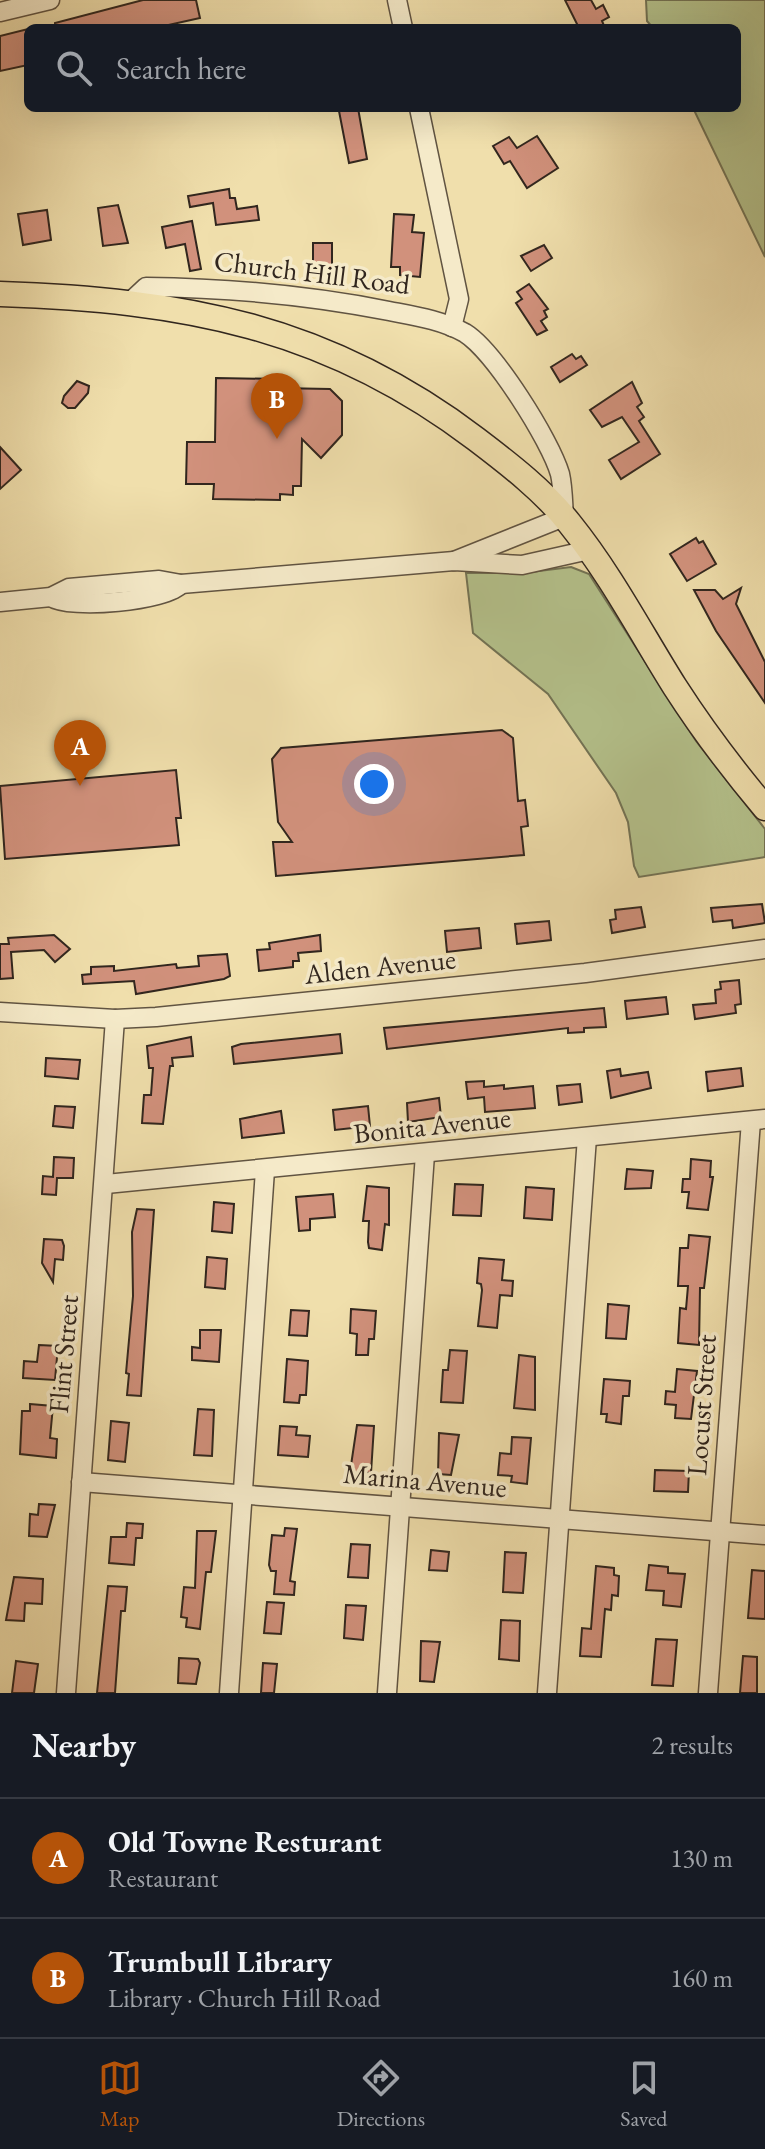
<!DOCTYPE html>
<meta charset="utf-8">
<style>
body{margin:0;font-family:"EB Garamond",serif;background:#20242c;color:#f1f3f6}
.you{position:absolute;left:374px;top:784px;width:28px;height:28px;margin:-20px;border:6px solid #fff;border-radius:50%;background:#1a73e8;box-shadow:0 0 0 12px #1a73e833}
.badge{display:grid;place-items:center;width:52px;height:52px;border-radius:50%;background:#b45309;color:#fff;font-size:26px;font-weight:700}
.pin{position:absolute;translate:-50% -66px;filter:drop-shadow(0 2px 4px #0008)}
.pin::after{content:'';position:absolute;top:42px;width:28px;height:24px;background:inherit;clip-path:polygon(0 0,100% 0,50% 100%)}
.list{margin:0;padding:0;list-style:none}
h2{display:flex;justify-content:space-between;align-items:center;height:104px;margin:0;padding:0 32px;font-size:34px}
h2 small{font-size:26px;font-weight:400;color:#9ea1a6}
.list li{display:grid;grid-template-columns:52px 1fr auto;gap:24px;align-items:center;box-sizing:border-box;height:120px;padding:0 32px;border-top:2px solid #363941}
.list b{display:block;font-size:30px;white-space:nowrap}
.list p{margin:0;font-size:26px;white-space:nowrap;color:#9ea1a6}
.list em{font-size:26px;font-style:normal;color:#9ea1a6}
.icon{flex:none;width:44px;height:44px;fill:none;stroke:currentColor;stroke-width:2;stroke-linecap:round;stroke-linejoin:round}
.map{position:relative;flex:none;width:765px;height:1693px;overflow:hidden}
.search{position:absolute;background:#171b24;box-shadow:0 8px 32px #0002;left:24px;right:24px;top:24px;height:88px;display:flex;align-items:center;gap:20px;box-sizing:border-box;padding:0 28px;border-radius:12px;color:#9ea1a6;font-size:30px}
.sheet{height:344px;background:#171b24}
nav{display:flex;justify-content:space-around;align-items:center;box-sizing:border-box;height:112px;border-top:2px solid #363941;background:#171b24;font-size:22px;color:#9ea1a6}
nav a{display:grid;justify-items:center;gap:4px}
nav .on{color:#b45309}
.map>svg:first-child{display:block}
.green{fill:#b5c38d;stroke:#737456;stroke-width:2}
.building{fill:#d1917c;stroke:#31261e;stroke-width:2}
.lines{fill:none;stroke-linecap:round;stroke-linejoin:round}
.minor-casing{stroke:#615442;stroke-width:21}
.major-casing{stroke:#31261e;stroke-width:27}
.minor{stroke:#f5eac9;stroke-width:18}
.major{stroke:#f0dfac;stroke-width:24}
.labels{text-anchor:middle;stroke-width:7;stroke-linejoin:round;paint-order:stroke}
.street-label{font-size:28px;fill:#31261e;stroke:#f5eac9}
</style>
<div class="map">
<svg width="765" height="1693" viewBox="0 0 765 1693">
<rect width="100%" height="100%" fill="#f0dfac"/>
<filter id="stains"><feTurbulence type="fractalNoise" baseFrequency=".0025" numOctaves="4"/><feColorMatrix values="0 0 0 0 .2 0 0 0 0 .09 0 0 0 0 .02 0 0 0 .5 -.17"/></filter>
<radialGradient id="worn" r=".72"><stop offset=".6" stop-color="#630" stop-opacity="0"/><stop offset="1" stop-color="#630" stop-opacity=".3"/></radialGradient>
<!-- green -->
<g class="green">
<path d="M646 0H765V257L693 108H737V28H653L647 21Z"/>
<path d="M571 567 589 574 696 741 765 829V857L639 877 634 866 628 822 616 793 548 694 473 633 466 573H523Z"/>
</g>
<!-- building -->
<g class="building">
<path d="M143 0H196L200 18 155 28H55V23Z"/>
<path d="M565 0H591L596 9 603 5 609 17 602 21 605 28H579Z"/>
<path d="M28 29V65L0 71V36Z"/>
<path d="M358 108 367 159 349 163 339 111Z"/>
<path d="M537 136 558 168 527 188 510 161 504 164 493 146 509 137 517 148Z"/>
<path d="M229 189 230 198H235L237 209 257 206 259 220 216 225 213 203 190 207 188 196Z"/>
<path d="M118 205 128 243 103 246 98 208Z"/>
<path d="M47 210 51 240 23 245 18 214Z"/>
<path d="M394 214 414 215 412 232 424 233 420 277 400 275V267H391Z"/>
<path d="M192 221 201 269 190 271 185 244 166 248 162 227Z"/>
<rect x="313" y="243" width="19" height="25"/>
<path d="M544 245 552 258 531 271 521 256Z"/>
<path d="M529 284 548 309 544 311 547 317 541 321 547 330 537 335 516 303 522 299 517 292Z"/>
<path d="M572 354 576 359 581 356 587 365 560 382 551 367Z"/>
<path d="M216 378 277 379V388L330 389 342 401V435L321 458 302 439 301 486H293V495L280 494V500L213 499 214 484H186L187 442H215Z"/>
<path d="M77 381 89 386 88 393 75 408H68L62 403 64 396Z"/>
<path d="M632 382 642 403 637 407 644 417 639 421 660 454 621 479 609 460 639 442 622 417 602 427 590 410Z"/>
<path d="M0 447 21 470 0 489Z"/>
<path d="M696 538 699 543 703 541 716 564 687 581 670 554Z"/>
<path d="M741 588 736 604 765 662V703L716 631 694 590H715L723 599Z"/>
<path d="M502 730 513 738 518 801 525 800 528 826 521 827 524 855 276 876 273 842H292L278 822 272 759 281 748Z"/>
<path d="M176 770 181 818H176L179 845 5 859 0 786Z"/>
<path d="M762 904 765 923 733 928 732 920 713 922 711 908Z"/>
<path d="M641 907 645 927 612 933 610 920 616 919 615 910Z"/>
<path d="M549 921 551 940 517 944 515 924Z"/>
<path d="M479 928 481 948 447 952 445 931Z"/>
<path d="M54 935 70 949 55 962 44 950 11 952 13 978 0 979V944H9L8 938Z"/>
<path d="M320 935 321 951 298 953 299 961H293V967L259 971 257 950 270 949 269 943Z"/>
<path d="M227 954 230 976 224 979 136 994 134 981 83 984 82 975 91 974V967L114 966V971L176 964 177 968 199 966 198 956Z"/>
<path d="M739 980 741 1004 735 1005 736 1013 695 1019 693 1005 716 1003 715 990 721 989 720 982Z"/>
<path d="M666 997 668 1014 627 1019 625 1001Z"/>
<path d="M604 1008 606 1027 584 1028V1032L568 1033V1028L387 1049 384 1028Z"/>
<path d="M340 1034 342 1053 234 1064 232 1047 241 1044Z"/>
<path d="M191 1037 193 1056 172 1058 173 1066H170L163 1124 142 1123 144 1095H151L153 1068H149L147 1046Z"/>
<path d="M46 1058 80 1060 78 1079 45 1076Z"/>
<path d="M741 1068 743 1086 708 1091 706 1072Z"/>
<path d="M620 1069 621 1076 648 1072 651 1088 611 1098 607 1071Z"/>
<path d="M484 1081V1087L504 1085V1089L533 1086 535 1108 485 1112 484 1097 468 1099 466 1082Z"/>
<path d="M580 1084 582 1102 559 1105 557 1086Z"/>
<path d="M439 1098 441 1117 408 1122 407 1103Z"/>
<path d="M55 1106 75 1107 73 1128 53 1126Z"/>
<path d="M368 1106 370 1126 335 1130 333 1110Z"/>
<path d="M281 1111 284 1133 242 1138 240 1119Z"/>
<path d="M54 1157 74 1158 73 1178H57L56 1195 42 1194 43 1176 53 1177Z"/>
<path d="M691 1159 711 1161 710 1177H713L708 1210 687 1208 689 1192H682L683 1179H690Z"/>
<path d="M627 1169 653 1171 651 1188 625 1189Z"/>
<path d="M455 1184 483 1185 481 1216 453 1215Z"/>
<path d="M367 1186 389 1188V1225L385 1224 382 1250 369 1248 368 1242 369 1221H363Z"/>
<path d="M526 1187 554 1189 552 1220 524 1218Z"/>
<path d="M333 1194 335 1217 310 1219V1230L299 1231 296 1197Z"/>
<path d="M214 1202 234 1204 232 1233 212 1231Z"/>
<path d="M137 1209 154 1210 141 1396 127 1395 129 1374 126 1373 133 1296 132 1232Z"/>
<path d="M689 1235 710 1237 704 1288H700L699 1345 678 1343 680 1308 686 1309 688 1286H678L680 1248H688Z"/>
<path d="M44 1239 62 1240 64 1246 63 1260 55 1259 53 1282 42 1263Z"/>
<path d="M207 1257 227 1259 225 1289 205 1287Z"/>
<path d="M479 1258 504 1260 502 1280 513 1281 512 1296 500 1295 497 1328 478 1326 482 1290 481 1284 477 1283Z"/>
<path d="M608 1304 629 1306 626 1339 606 1338Z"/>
<path d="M351 1309 376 1311 374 1339H369L368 1355H356L357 1334 350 1333Z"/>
<path d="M291 1310 309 1311 307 1336 289 1335Z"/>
<path d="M200 1330H221L219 1362 192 1360V1347L200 1348Z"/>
<path d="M39 1345 58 1346 55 1380 23 1378 24 1361 37 1362Z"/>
<path d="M450 1350 467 1351 463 1403 441 1402 443 1370H448Z"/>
<path d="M519 1355 535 1357V1410L514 1408Z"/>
<path d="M287 1359 308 1361 306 1395H300L299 1403 284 1402Z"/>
<path d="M677 1369 697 1371 691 1419 675 1418 676 1405 665 1404 666 1391 675 1392Z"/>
<path d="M604 1379 630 1381 629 1396H623L621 1424 606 1422 607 1414H601Z"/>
<path d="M30 1404 53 1406 50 1438 57 1439 56 1458 20 1454 22 1411H30Z"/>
<path d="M198 1409 214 1410 212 1456 194 1455Z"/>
<path d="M111 1421 129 1423 125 1462 108 1460Z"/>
<path d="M357 1425 374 1426 371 1473 350 1472Z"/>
<path d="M280 1426 297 1427 296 1435 310 1436 308 1457 278 1455Z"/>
<path d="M439 1433 459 1435 451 1475 438 1474Z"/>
<path d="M512 1437 531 1438 527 1484 511 1482 512 1476 498 1475 500 1453 511 1454Z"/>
<path d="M655 1470 689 1471 688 1492 654 1491Z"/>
<path d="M39 1504 55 1505 47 1537 29 1536 30 1514 38 1515Z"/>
<path d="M127 1523 143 1524 142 1538H136L134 1565 109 1563 111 1537H126Z"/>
<path d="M285 1528 297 1529 290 1581 295 1582 294 1595 274 1594 276 1571H271L269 1565 272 1535 284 1536Z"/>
<path d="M197 1531H216L211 1572H206L200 1629 186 1627 187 1618 181 1617 184 1587 195 1588Z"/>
<path d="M351 1544 370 1545 368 1578 348 1577Z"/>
<path d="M431 1550 449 1552 447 1571 429 1570Z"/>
<path d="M505 1552 526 1553 523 1593 503 1592Z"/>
<path d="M649 1565 668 1567V1573L685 1574 681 1607 663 1605 664 1591 646 1590Z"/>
<path d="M596 1566 614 1568V1575L619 1576 618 1596 612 1595 611 1610 605 1609 601 1657 580 1656 582 1628 591 1629Z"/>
<path d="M752 1570 765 1571V1619L748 1618Z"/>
<path d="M14 1577 43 1579 42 1604 25 1603 24 1621 6 1620Z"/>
<path d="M108 1586 127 1587 125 1611H121L115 1693H97Z"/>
<path d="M267 1602 284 1603 281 1634 264 1633Z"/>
<path d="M346 1605 366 1606 363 1640 344 1638Z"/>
<path d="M501 1620 520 1621 519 1661 499 1659Z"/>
<path d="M656 1639 677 1640 673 1686 652 1685Z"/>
<path d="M421 1641 440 1642 434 1682 420 1681Z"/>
<path d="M743 1656 757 1657V1693H740Z"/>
<path d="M179 1658 198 1659 200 1663 196 1684 178 1683Z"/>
<path d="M16 1661 38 1664 34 1693H12Z"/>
<path d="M263 1663 277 1664 274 1693H261Z"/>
</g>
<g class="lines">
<defs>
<g id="minor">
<path d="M397 0 403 28"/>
<path d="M0 12 50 0"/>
<path d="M419 108 459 299 452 327"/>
<path d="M131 301 146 287C228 288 309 295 389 311 415 316 442 320 465 333 494 351 550 440 560 474 563 487 563 503 564 517L454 561"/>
<path d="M51 597C70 610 167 601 181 584"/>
<path d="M0 602 51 597 69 588 159 580 181 584 454 561 522 565 589 550"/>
<path d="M0 1012 115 1019 156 1017 585 973 765 949"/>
<path d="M106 1184 765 1119"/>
<path d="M81 1482 765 1535"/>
<path d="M66 1693 115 1019"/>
<path d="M229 1693 265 1170"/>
<path d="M387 1693 425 1154"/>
<path d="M547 1693 587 1137"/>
<path d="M708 1693 751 1121"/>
</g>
<path id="major" d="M0 294C183 300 327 326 476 439 509 464 545 492 570 524 611 575 641 633 675 687 702 729 733 770 765 808"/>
</defs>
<!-- minor casing -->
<use href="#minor" class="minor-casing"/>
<!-- major casing -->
<use href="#major" class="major-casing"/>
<!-- minor -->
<use href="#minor" class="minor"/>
<!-- major -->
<use href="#major" class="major"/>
</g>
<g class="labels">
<!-- street labels -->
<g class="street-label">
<text transform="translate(312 272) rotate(7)" y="10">Church Hill Road</text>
<text transform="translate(380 966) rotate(-6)" y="10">Alden Avenue</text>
<text transform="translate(432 1125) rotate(-6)" y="10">Bonita Avenue</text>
<text transform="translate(63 1354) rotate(-85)" y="10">Flint Street</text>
<text transform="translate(701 1405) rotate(-86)" y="10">Locust Street</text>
<text transform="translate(425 1480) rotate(5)" y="10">Marina Avenue</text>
</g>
</g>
<rect width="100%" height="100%" filter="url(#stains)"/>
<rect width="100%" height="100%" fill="url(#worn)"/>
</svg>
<div class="you"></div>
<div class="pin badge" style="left:80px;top:786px">A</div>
<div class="pin badge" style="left:277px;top:439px">B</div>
<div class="search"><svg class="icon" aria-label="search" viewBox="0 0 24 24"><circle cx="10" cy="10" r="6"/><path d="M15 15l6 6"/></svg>Search here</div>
</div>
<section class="sheet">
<h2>Nearby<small>2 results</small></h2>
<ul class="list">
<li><span class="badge">A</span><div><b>Old Towne Resturant</b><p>Restaurant</p></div><em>130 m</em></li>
<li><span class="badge">B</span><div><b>Trumbull Library</b><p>Library · Church Hill Road</p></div><em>160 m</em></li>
</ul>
</section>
<nav>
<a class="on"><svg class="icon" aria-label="map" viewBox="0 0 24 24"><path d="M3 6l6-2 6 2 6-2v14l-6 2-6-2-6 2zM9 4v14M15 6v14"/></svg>Map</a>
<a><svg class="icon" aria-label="directions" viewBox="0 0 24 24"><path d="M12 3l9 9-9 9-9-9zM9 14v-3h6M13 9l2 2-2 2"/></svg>Directions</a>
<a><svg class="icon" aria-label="saved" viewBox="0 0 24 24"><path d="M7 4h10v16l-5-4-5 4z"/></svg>Saved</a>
</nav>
